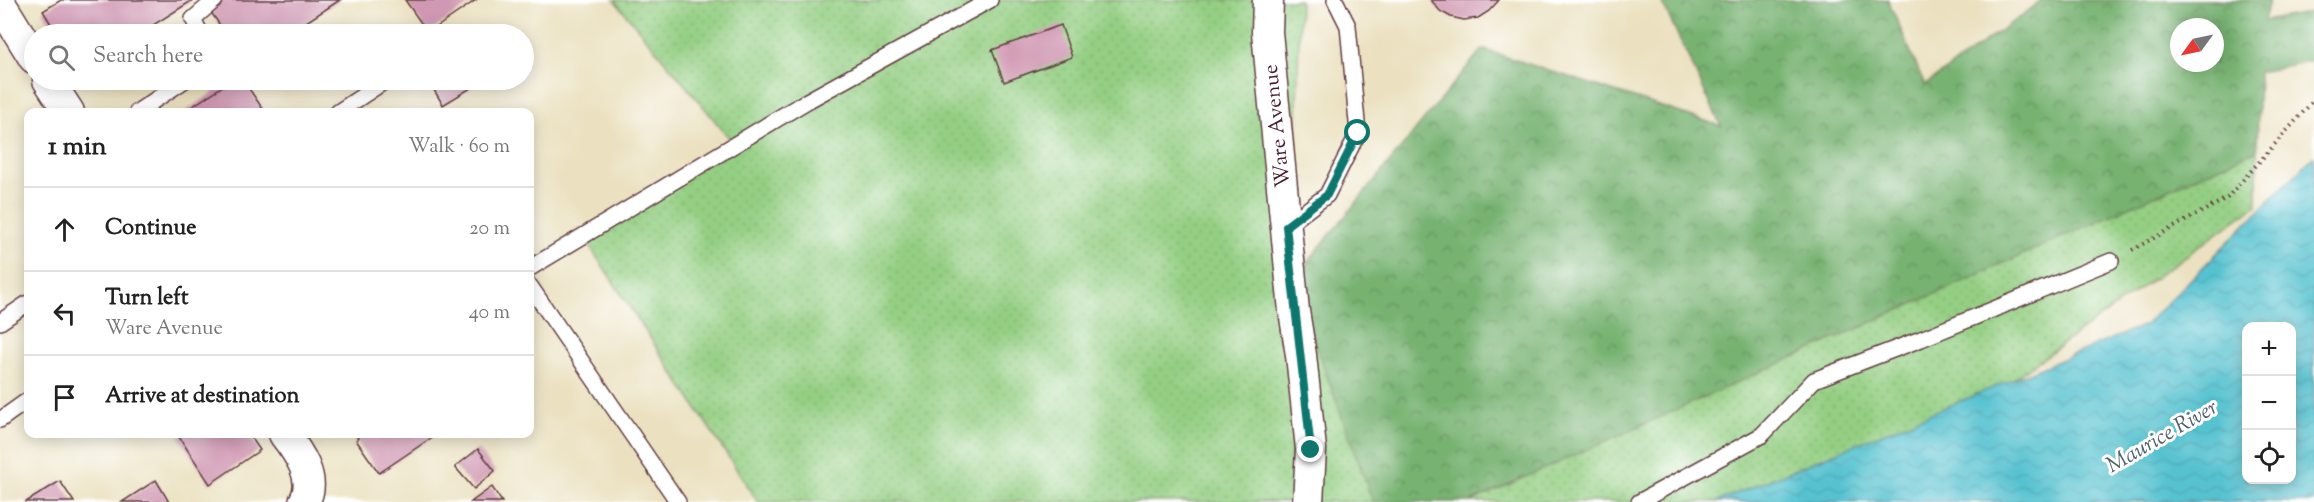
<!DOCTYPE html>
<meta charset="utf-8">
<style>
body{margin:0;font-family:"Sorts Mill Goudy",serif;background:#f6f6f6;color:#222}
.controls{position:absolute;right:18px;bottom:18px;display:grid;overflow:hidden;border-radius:12px;box-shadow:0 3px 15px #0003}
.controls button{width:54px;height:54px;display:grid;place-items:center;padding:0;border:0;border-bottom:2px solid #e0e0e0;background:#fff;color:#222;font:30px sans-serif}
.compass{position:absolute;left:2170px;top:18px;width:54px;height:54px;border-radius:50%;background:#fff;box-shadow:0 3px 15px #0003;rotate:237deg}
.stop{position:absolute;width:18px;height:18px;margin:-14px;border:4px solid #0f766e;border-radius:50%;background:#fff}
.stop.end{background:#0f766e;border-color:#fff;box-shadow:0 2px 6px #0008}
.list{margin:0;padding:0;list-style:none}
h2{display:flex;justify-content:space-between;align-items:center;height:78px;margin:0;padding:0 24px;font-size:26px}
h2 small{font-size:20px;font-weight:400;color:#767676}
.list li{display:grid;grid-template-columns:39px 1fr auto;gap:18px;align-items:center;box-sizing:border-box;height:84px;padding:0 24px;border-top:2px solid #e0e0e0}
.list b{display:block;font-size:22px;white-space:nowrap}
.list p{margin:0;font-size:20px;white-space:nowrap;color:#767676}
.list em{font-size:20px;font-style:normal;color:#767676}
.icon{flex:none;width:33px;height:33px;fill:none;stroke:currentColor;stroke-width:2;stroke-linecap:round;stroke-linejoin:round}
.map{position:relative;flex:none;width:2314px;height:502px;overflow:hidden}
.search{position:absolute;background:#fff;box-shadow:0 3px 15px #0003;left:24px;top:24px;width:510px;height:66px;display:flex;align-items:center;gap:15px;box-sizing:border-box;padding:0 21px;border-radius:33px;color:#767676;font-size:22px}
.panel{position:absolute;background:#fff;box-shadow:0 3px 15px #0003;left:24px;top:108px;width:510px;height:330px;border-radius:12px}
.map>svg:first-child{display:block}
.forest{fill:url(#forest-crowns);stroke:#60684e;stroke-width:1.5;fill-rule:evenodd}
.park{fill:url(#park-dots);stroke:#6f7757;stroke-width:1.5}
.water{fill:url(#water-waves);stroke:#50707e;stroke-width:1.5;fill-rule:evenodd}
.building{fill:#d098b2}
.lines{fill:none;stroke-linecap:round;stroke-linejoin:round}
.lane-casing{stroke:#623c41;stroke-width:18}
.street-casing{stroke:#623c41;stroke-width:33}
.path{stroke:#623c41;stroke-width:4;stroke-dasharray:1.5 4.5;stroke-linecap:butt}
.lane{stroke:#fff;stroke-width:15}
.street{stroke:#fff;stroke-width:30}
.route{stroke:#0f766e;stroke-width:8}
.labels{text-anchor:middle;stroke-width:6;stroke-linejoin:round;paint-order:stroke}
.street-label{font-size:21px;fill:#4a1f2b;stroke:#fff}
.water-label{font-size:22px;font-style:italic;fill:#4f606d;stroke:#fff}
</style>
<div class="map">
<svg width="2314" height="502" viewBox="0 0 2314 502">
<defs>
<pattern id="forest-crowns" width="20" height="18" patternUnits="userSpaceOnUse" patternTransform="scale(1.5)"><rect width="20" height="18" fill="#77b271"/><path d="M2 6a3 3 0 1 1 6 0M12 15a3 3 0 1 1 6 0" fill="none" stroke="#64905d"/></pattern>
<pattern id="park-dots" width="8" height="8" patternUnits="userSpaceOnUse" patternTransform="scale(1.5)"><rect width="8" height="8" fill="#94cf83"/><path d="M2 2h.1M6 6h.1" fill="none" stroke="#81b171" stroke-width="1.8" stroke-linecap="round"/></pattern>
<pattern id="water-waves" width="16" height="10" patternUnits="userSpaceOnUse" patternTransform="scale(1.5)"><rect width="16" height="10" fill="#56c2d0"/><path d="M0 5q4-4 8 0t8 0" fill="none" stroke="#4ca6b3"/></pattern>
</defs>
<rect width="100%" height="100%" fill="#fff"/>
<filter id="ink" filterUnits="userSpaceOnUse"><feTurbulence type="fractalNoise" baseFrequency=".0167" numOctaves="2"/><feDisplacementMap in="SourceGraphic" scale="12" xChannelSelector="R" yChannelSelector="G"/><feConvolveMatrix kernelMatrix="1 2 1 2 8 2 1 2 1" color-interpolation-filters="sRGB"/></filter>
<filter id="wash" filterUnits="userSpaceOnUse"><feTurbulence type="fractalNoise" baseFrequency=".008" numOctaves="4" result="noise"/><feDisplacementMap in="SourceGraphic" scale="24" xChannelSelector="R" yChannelSelector="G"/><feGaussianBlur stdDeviation="1.35" result="paint"/><feColorMatrix in="noise" values="0 0 0 0 0 0 0 0 0 0 0 0 0 0 0 0 0 1.4 0 .05"/><feComposite in="paint" operator="in"/></filter>
<g filter="url(#wash)">
<rect width="100%" height="100%" fill="#ebe1c0"/>
<!-- forest -->
<path class="forest" d="M1661 0H1888L1925 85 2043 0H2269L2264 21 2314 12V60L2259 72 2257 150 1470 502H1373L1292 281 1482 49 1721 126ZM2179 27H2215V63H2179Z"/>
<!-- park -->
<g class="park">
<path d="M614 0H1300L1292 281 1373 502H758L581 233 731 140Z"/>
<path d="M2257 150V205L1848 497 1830 502H1470Z"/>
</g>
<!-- water -->
<path class="water" d="M2314 156V502H1716L2145 325ZM2246 326H2292V480H2246Z"/>
<g id="blocks">
<!-- building -->
<g class="building">
<path d="M61 0H193L139 34H57L43 11Z"/>
<path d="M221 0H340L288 34H226L208 8Z"/>
<path d="M405 0H476L428 33Z"/>
<path d="M1431 0H1499L1489 11 1478 18 1464 20 1451 17 1440 11Z"/>
<path d="M1061 25 1072 57 1004 82 992 50Z"/>
<path d="M232 80H243L265 112H184Z"/>
<path d="M428 80H484L443 105Z"/>
<path d="M184 434H249L260 450 210 484 179 437Z"/>
<path d="M354 434H437L379 473 356 440 358 438Z"/>
<path d="M478 449 495 471 474 489 455 467Z"/>
<path d="M156 480 169 502H122Z"/>
<path d="M60 481 74 502H26Z"/>
<path d="M492 487 502 502H471Z"/>
</g>
</g>
</g>
<g filter="url(#ink)">
<use href="#blocks" fill-opacity="0" stroke="#623c41" stroke-width="1.5"/>
<g class="lines">
<defs>
<g id="lane">
<path d="M201 34 193 19 215 0"/>
<path d="M137 112 185 80"/>
<path d="M338 112 382 83"/>
<path d="M1286 226 1327 195 1358 133 1348 26 1335 0"/>
<path d="M530 268 807 101 990 0"/>
<path d="M530 286 678 502"/>
<path d="M0 322 28 303"/>
<path d="M0 420 28 400"/>
<path d="M1639 502 1762 435 1814 380 1921 339 2111 261"/>
</g>
<g id="street">
<path d="M1268 0 1267 32 1294 311 1301 355 1311 449 1308 502"/>
<path d="M0 3 34 58"/>
<path d="M48 80 69 112"/>
<path d="M284 434C298 452 318 479 304 502"/>
</g>
</defs>
<!-- lane casing -->
<use href="#lane" class="lane-casing"/>
<!-- street casing -->
<use href="#street" class="street-casing"/>
<!-- path -->
<path class="path" d="M2132 250 2227 198 2314 100"/>
<!-- lane -->
<use href="#lane" class="lane"/>
<!-- street -->
<use href="#street" class="street"/>
</g>
</g>
<g class="lines" filter="url(#ink)">
<!-- route -->
<path class="route" d="M1311 450 1286 226 1327 195 1358 133"/>
</g>
<g class="labels">
<!-- street labels -->
<g class="street-label">
<text transform="translate(1276 126) rotate(-96)" y="7">Ware Avenue</text>
</g>
<!-- water labels -->
<g class="water-label">
<text transform="translate(2161 435) rotate(-30)" y="8">Maurice River</text>
</g>
</g>
</svg>
<div class="controls">
<button>+</button>
<button>−</button>
<button><svg class="icon" aria-label="locate" viewBox="0 0 24 24"><circle cx="12" cy="12" r="6"/><path d="M12 2v4M12 18v4M2 12h4M18 12h4"/></svg></button>
</div>
<svg class="compass" viewBox="-18 -18 36 36"><path d="M0-13l5 13h-10z" fill="#e53935"/><path d="M0 13l5-13h-10z" fill="#767676"/></svg>
<div class="stop" style="left:1358px;top:133px"></div>
<div class="stop end" style="left:1311px;top:450px"></div>
<div class="search"><svg class="icon" aria-label="search" viewBox="0 0 24 24"><circle cx="10" cy="10" r="6"/><path d="M15 15l6 6"/></svg>Search here</div>
<section class="panel">
<h2>1 min<small>Walk · 60 m</small></h2>
<ul class="list">
<li><svg class="icon" aria-label="ahead" viewBox="0 0 24 24"><path d="M12 20V5M6 11l6-6 6 6"/></svg><div><b>Continue</b></div><em>20 m</em></li>
<li><svg class="icon" aria-label="left" viewBox="0 0 24 24"><path d="M17 20v-9H6M10 6l-5 5 5 5"/></svg><div><b>Turn left</b><p>Ware Avenue</p></div><em>40 m</em></li>
<li><svg class="icon" aria-label="arrive" viewBox="0 0 24 24"><path d="M6 21V4h12l-3 4 3 4H6"/></svg><div><b>Arrive at destination</b></div></li>
</ul>
</section>
</div>
